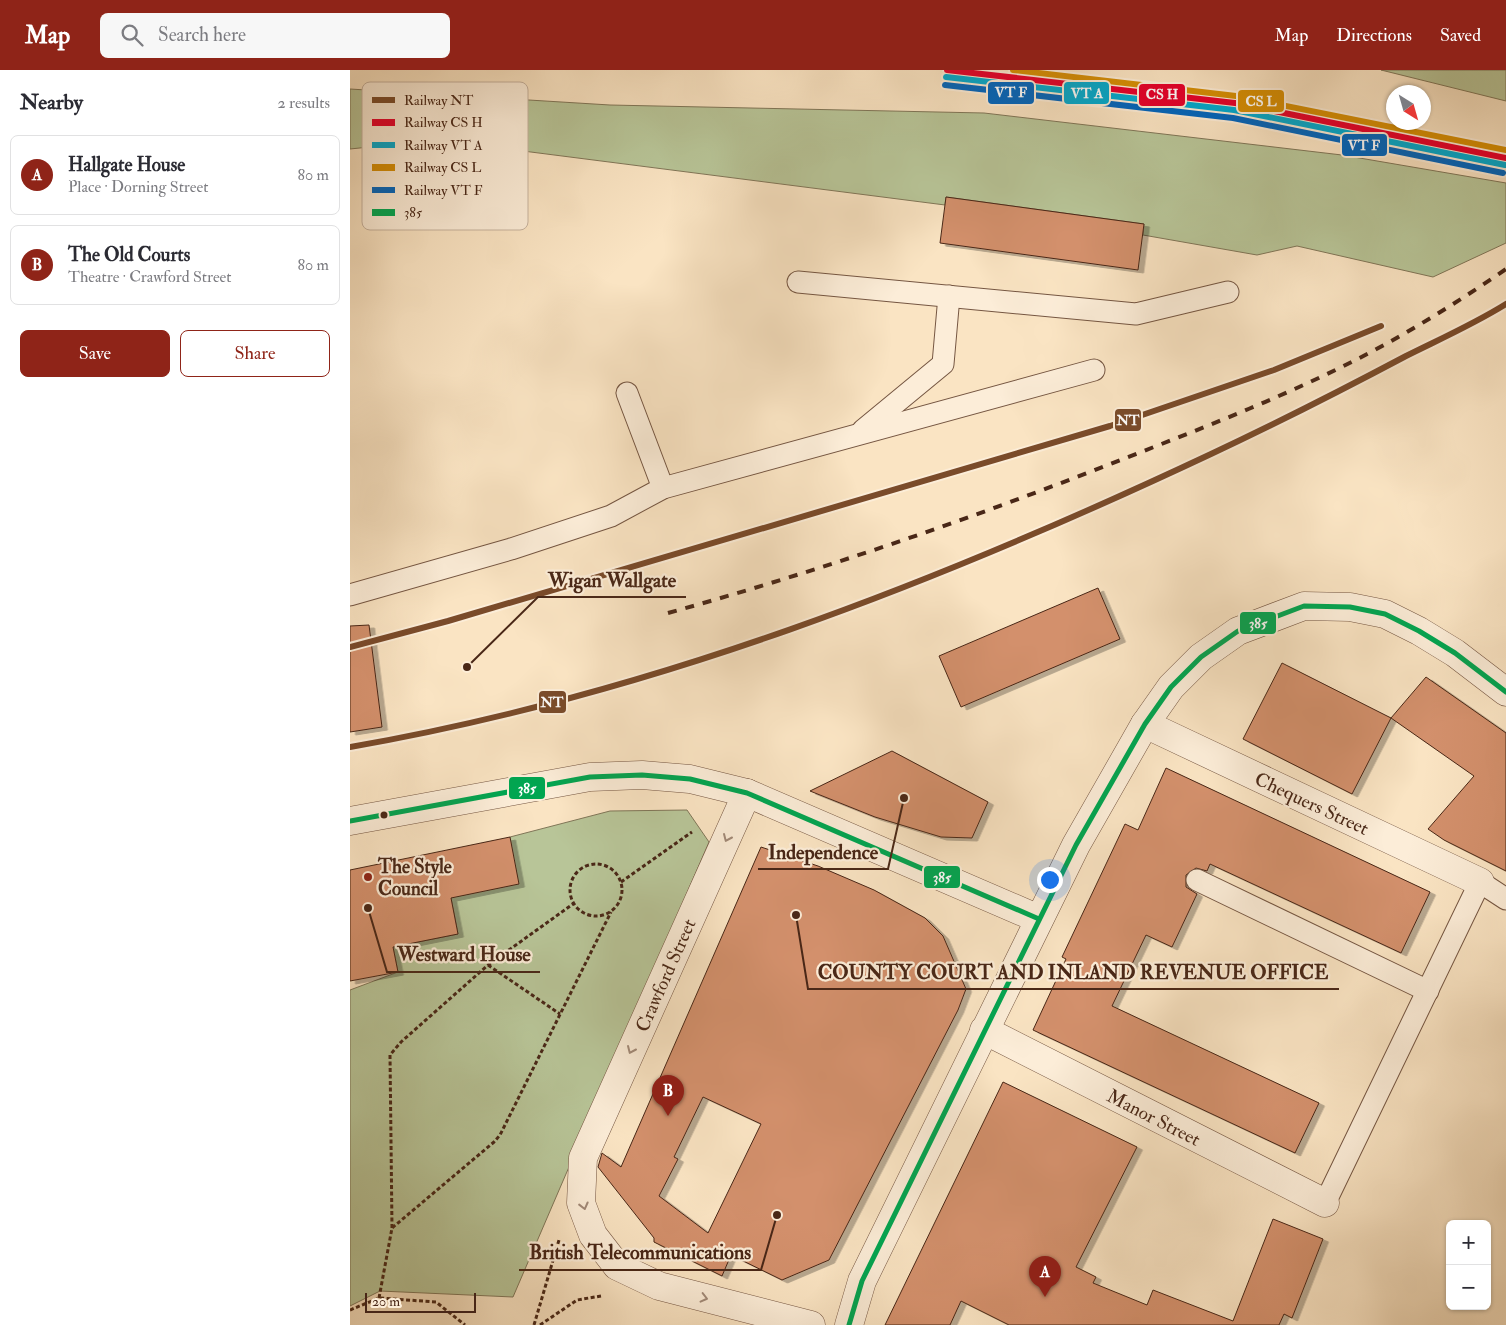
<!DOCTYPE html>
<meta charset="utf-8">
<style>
body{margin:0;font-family:"IM FELL Double Pica",serif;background:#f7f7f7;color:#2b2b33}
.controls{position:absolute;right:15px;bottom:15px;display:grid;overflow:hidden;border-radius:8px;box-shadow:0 1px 4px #0004}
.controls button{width:45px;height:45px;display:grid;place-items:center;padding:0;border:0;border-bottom:1px solid #e1e1e2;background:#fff;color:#2b2b33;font:25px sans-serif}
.compass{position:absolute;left:1036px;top:15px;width:45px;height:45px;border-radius:50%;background:#fff;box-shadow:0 1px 4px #0004;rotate:143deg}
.scale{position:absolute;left:15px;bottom:12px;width:111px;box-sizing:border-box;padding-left:5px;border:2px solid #492717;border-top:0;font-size:14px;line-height:18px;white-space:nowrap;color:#492717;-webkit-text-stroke:4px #fcedd8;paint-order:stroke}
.you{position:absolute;left:699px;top:809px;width:18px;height:18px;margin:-12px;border:4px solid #fff;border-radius:50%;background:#1a73e8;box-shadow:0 0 0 8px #1a73e833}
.badge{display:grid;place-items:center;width:32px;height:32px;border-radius:50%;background:#8f2418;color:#fff;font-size:16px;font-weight:700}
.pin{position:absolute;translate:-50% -41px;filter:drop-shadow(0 1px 2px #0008)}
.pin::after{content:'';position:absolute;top:26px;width:18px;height:15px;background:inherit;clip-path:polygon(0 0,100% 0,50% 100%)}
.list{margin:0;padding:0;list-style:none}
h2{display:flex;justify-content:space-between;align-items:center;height:65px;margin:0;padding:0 20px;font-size:21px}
h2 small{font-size:16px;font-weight:400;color:#7c7c81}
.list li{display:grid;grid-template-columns:32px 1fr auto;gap:15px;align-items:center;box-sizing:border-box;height:80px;margin:0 10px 10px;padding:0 10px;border:1px solid #e1e1e2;border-radius:8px}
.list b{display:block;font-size:19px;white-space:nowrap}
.list p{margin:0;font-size:16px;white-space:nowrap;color:#7c7c81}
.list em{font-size:16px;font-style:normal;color:#7c7c81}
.actions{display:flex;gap:10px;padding:15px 20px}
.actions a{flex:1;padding:11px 0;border:1px solid #8f2418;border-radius:8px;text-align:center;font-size:18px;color:#8f2418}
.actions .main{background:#8f2418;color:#fff}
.icon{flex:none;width:28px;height:28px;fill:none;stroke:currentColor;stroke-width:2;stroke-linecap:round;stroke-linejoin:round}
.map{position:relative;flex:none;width:1156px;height:1255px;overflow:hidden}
header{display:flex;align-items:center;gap:30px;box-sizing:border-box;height:70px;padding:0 25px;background:#8f2418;color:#fff}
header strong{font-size:24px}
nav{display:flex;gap:28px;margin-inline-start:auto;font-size:18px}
.search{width:350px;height:45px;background:#f7f7f7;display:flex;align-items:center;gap:12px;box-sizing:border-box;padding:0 18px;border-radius:8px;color:#7c7c81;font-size:19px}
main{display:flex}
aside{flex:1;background:#fff}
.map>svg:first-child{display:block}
.green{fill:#b8c598;stroke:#807658}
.building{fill:#d3906c;stroke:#492717;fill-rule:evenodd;filter:url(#shadow)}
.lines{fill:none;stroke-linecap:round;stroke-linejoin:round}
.lane-casing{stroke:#755642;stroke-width:23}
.street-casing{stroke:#755642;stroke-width:29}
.path{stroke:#492717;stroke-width:3;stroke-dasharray:4 2.5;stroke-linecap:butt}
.lane{stroke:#fcedd8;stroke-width:21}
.street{stroke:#fcedd8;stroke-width:28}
.rail{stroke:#492717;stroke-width:4;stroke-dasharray:9 9;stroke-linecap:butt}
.bus-1-casing{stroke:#fcedd8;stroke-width:9}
.bus-1{stroke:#00a651;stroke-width:5}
.rail-1-casing{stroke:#fcedd8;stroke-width:10}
.rail-2-casing{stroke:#fcedd8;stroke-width:10}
.rail-3-casing{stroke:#fcedd8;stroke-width:10}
.rail-4-casing{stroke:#fcedd8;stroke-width:10}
.rail-5-casing{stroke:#fcedd8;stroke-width:10}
.rail-1{stroke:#7a4b2a;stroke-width:6}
.rail-2{stroke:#e4002b;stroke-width:6}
.rail-3{stroke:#00a9ce;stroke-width:6}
.rail-4{stroke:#d48d05;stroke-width:6}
.rail-5{stroke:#0065bd;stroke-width:6}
.oneway{stroke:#a28a78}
.bus-dot{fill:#492717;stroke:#fcedd8;stroke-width:2}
.poi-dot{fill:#8f2418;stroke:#fcedd8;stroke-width:2}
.labels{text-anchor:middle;stroke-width:4.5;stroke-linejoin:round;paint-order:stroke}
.street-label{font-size:19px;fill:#492717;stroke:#fcedd8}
.poi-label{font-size:19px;font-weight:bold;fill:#492717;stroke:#fcedd8;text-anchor:start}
.key{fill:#fcedd8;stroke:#c6b29e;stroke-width:1}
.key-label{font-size:14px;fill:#492717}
.leader{fill:none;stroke:#492717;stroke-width:2}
.callout-dot{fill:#492717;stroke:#fcedd8;stroke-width:2}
.callout-label{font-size:20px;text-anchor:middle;font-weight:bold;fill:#492717;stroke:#fcedd8;stroke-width:4.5;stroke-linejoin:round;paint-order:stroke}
.line-badge{stroke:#fcedd8;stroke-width:2}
.badge-label{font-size:14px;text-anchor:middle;font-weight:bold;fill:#fff}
</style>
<header>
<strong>Map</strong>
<div class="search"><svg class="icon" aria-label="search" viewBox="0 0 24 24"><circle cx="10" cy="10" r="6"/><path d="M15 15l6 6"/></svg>Search here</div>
<nav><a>Map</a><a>Directions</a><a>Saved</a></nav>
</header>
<main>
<aside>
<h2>Nearby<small>2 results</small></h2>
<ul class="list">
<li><span class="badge">A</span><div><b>Hallgate House</b><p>Place · Dorning Street</p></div><em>80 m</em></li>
<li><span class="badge">B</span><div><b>The Old Courts</b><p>Theatre · Crawford Street</p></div><em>80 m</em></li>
</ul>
<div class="actions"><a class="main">Save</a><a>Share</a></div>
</aside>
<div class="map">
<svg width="1156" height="1255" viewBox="0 0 1156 1255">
<defs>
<filter id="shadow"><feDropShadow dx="5.5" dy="3" stdDeviation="0" flood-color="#0004"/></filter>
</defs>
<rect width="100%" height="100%" fill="#fae4c3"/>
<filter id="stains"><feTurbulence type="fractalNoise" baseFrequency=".004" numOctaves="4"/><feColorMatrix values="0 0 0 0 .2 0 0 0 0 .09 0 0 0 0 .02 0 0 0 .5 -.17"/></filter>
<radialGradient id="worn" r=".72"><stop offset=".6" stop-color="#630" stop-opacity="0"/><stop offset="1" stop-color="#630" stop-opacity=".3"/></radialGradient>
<!-- green -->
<g class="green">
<path d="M1031 0H1156V31Z"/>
<path d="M0 19 260 35 634 43 992 85 1156 113V173L1083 207 947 176 907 185 793 165 794 154 596 127 595 135 87 70 0 79Z"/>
<path d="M337 740 359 772 163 1227 30 1221 0 1236V920L48 902 43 877 108 864 101 828 160 767 260 741Z"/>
</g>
<!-- building -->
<g class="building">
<path d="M596 127 794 154 788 200 590 173Z"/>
<path d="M748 518 770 569 611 637 589 586Z"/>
<path d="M19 555 32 657 0 662V556Z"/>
<path d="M932 593 1041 648 1002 724 893 669Z"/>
<path d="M1076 607 1156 663V801L1094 770 1078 759 1124 706 1041 648Z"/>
<path d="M542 681 638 732 622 768 591 767 525 747 460 721Z"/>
<path d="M816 698 1080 822 1051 883 860 794 857 801 846 798 836 805V817L847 824 822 877 796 865 762 936 969 1033 945 1083 683 960 716 889 712 887 775 754 788 760Z"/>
<path d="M160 767 169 814 101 828 108 864 43 877 48 902 0 911V800Z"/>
<path d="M411 777 468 796 524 820 575 848 593 866 616 919 608 940 479 1190 432 1210 381 1185 372 1206 304 1172V1168L248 1097 252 1083 271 1097ZM353 1027 411 1054 358 1163 309 1126 328 1089 324 1087Z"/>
<path d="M653 1012 787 1077 726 1197 746 1207 743 1213 797 1235 803 1220 883 1251 923 1149 973 1169 942 1248 934 1244 929 1255H659L611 1231 600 1255H535Z"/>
</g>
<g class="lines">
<defs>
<g id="lane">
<path d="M448 212 786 244 878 222"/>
<path d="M277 323 313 418"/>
<path d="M513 360 593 294 599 226"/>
<path d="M0 525 161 479 261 446 313 418 744 300"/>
<path d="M847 810 1078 921"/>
<path d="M975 1133 1130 812 1156 829"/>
</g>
<g id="street">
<path d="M795 654 1130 812"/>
<path d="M397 723 233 1088 231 1133 243 1165 267 1196 309 1216 461 1255"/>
<path d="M0 751 240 707 292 705 340 709 397 723 689 849"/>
<path d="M634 960 975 1133"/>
<path d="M499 1255 512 1211 726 775 795 654 821 617 851 587 888 561 954 536 1000 537 1035 544 1069 561 1105 583 1156 622"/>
</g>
</defs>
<!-- lane casing -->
<use href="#lane" class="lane-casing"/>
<!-- street casing -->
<use href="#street" class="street-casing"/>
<!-- path -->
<g class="path">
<circle cx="246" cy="820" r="26"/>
<path d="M271 812 342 762"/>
<path d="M138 895 210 944"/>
<path d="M42 1158 40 985 51 972 138 895 223 834"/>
<path d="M29 1228 42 1158 144 1072 150 1065 261 842"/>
<path d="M0 1240 29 1228 86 1232 115 1255"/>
<path d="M184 1255 209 1170"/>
<path d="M190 1255 227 1230 251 1226"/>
</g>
<!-- lane -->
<use href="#lane" class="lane"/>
<!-- street -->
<use href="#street" class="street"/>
<!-- rail -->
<path class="rail" d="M318 543C466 502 612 452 755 396 850 359 946 323 1036 274 1077 251 1117 226 1156 199"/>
<defs>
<g id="bus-1">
<path d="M0 751 240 707 292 705 340 709 397 723 689 849"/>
<path d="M499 1255 512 1211 726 775 795 654 821 617 851 587 888 561 954 536 1000 537 1035 544 1069 561 1105 583 1156 622"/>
</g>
</defs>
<!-- bus-1 casing -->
<use href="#bus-1" class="bus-1-casing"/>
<!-- bus-1 -->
<use href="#bus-1" class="bus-1"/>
<defs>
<g id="rail-1">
<path d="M0 577 98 551 760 356 924 300 1031 256"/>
<path d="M0 677C300 625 587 513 861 384 927 353 992 320 1056 286 1090 269 1124 254 1156 234"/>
</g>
<path id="rail-2" d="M597 0 885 33 1156 88"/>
<path id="rail-3" d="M596 7 884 40 1155 95"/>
<path id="rail-4" d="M663 0 886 26 1156 80"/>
<path id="rail-5" d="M595 15 883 48 1153 103"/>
</defs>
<!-- rail-1 casing -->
<use href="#rail-1" class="rail-1-casing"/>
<!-- rail-2 casing -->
<use href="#rail-2" class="rail-2-casing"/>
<!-- rail-3 casing -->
<use href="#rail-3" class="rail-3-casing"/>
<!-- rail-4 casing -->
<use href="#rail-4" class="rail-4-casing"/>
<!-- rail-5 casing -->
<use href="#rail-5" class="rail-5-casing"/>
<!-- rail-1 -->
<use href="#rail-1" class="rail-1"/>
<!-- rail-2 -->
<use href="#rail-2" class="rail-2"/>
<!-- rail-3 -->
<use href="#rail-3" class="rail-3"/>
<!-- rail-4 -->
<use href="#rail-4" class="rail-4"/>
<!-- rail-5 -->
<use href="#rail-5" class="rail-5"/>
</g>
<!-- one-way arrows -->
<defs><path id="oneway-chevron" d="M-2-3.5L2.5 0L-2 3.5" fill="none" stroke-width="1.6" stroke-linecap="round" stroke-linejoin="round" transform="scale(1.25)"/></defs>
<g class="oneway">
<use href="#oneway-chevron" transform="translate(377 768) rotate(114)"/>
<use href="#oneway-chevron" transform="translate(281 980) rotate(114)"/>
<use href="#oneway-chevron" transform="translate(234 1136) rotate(76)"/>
<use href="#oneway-chevron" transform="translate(354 1228) rotate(14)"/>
</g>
<!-- markers -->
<circle class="bus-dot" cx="34" cy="745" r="4.5"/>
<circle class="poi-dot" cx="18" cy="807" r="5"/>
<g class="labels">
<!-- street labels -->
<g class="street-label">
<text transform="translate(962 733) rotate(25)" y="7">Chequers Street</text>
<text transform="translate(315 905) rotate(-66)" y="7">Crawford Street</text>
<text transform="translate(804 1047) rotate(27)" y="7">Manor Street</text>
</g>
<!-- poi labels -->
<g class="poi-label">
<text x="28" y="803">The Style<tspan x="28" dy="22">Council</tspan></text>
</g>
</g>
<!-- legend -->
<rect x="12" y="12" width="166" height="148" rx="8" class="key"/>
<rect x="22" y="27" width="23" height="6" fill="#7a4b2a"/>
<rect x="22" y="49" width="23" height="7" fill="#e4002b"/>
<rect x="22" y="72" width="23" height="6" fill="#00a9ce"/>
<rect x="22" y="94" width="23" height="7" fill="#d48d05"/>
<rect x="22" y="117" width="23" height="6" fill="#0065bd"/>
<rect x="22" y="139" width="23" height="7" fill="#00a651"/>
<g class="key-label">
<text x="54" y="35">Railway NT</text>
<text x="54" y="57">Railway CS H</text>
<text x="54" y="80">Railway VT A</text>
<text x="54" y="102">Railway CS L</text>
<text x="54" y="125">Railway VT F</text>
<text x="54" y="147">385</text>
</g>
<!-- callouts -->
<path class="leader" d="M117 597L188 527H336M554 728L538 799H408M18 838L37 902H190M446 845L458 919H989M427 1145L411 1200H169"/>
<g class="callout-dot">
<circle cx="117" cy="597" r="5"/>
<circle cx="554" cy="728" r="5"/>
<circle cx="18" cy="838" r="5"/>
<circle cx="446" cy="845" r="5"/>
<circle cx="427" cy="1145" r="5"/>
</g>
<g class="callout-label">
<text x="262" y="517">Wigan Wallgate</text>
<text x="473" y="789">Independence</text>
<text x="114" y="891">Westward House</text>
<text x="723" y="909">COUNTY COURT AND INLAND REVENUE OFFICE</text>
<text x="290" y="1189">British Telecommunications</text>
</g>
<g class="line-badge">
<rect x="637" y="11" width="48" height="24" rx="5" fill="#0065bd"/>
<rect x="713" y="11" width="47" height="24" rx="5" fill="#00a9ce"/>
<rect x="788" y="13" width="48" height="24" rx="5" fill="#e4002b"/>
<rect x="887" y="19" width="48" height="24" rx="5" fill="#d48d05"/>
<rect x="991" y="63" width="47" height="24" rx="5" fill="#0065bd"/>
<rect x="764" y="338" width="28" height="24" rx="5" fill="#7a4b2a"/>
<rect x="889" y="541" width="38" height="24" rx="5" fill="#00a651"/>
<rect x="188" y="620" width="29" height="24" rx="5" fill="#7a4b2a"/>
<rect x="158" y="706" width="38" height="24" rx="5" fill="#00a651"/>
<rect x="573" y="795" width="38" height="24" rx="5" fill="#00a651"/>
</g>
<g class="badge-label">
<text x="661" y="27">VT F</text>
<text x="737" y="28">VT A</text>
<text x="812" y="29">CS H</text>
<text x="911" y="36">CS L</text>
<text x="1014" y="80">VT F</text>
<text x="778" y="355">NT</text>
<text x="908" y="558">385</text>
<text x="202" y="637">NT</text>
<text x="177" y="723">385</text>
<text x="592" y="812">385</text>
</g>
<rect width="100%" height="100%" filter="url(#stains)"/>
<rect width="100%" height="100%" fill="url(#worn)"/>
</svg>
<div class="controls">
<button>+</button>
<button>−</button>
</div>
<svg class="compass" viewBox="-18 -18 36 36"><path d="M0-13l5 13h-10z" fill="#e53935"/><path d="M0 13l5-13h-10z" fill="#7c7c81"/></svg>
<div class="scale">20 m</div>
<div class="you"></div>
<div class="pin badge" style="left:695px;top:1227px">A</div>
<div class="pin badge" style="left:318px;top:1046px">B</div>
</div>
</main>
